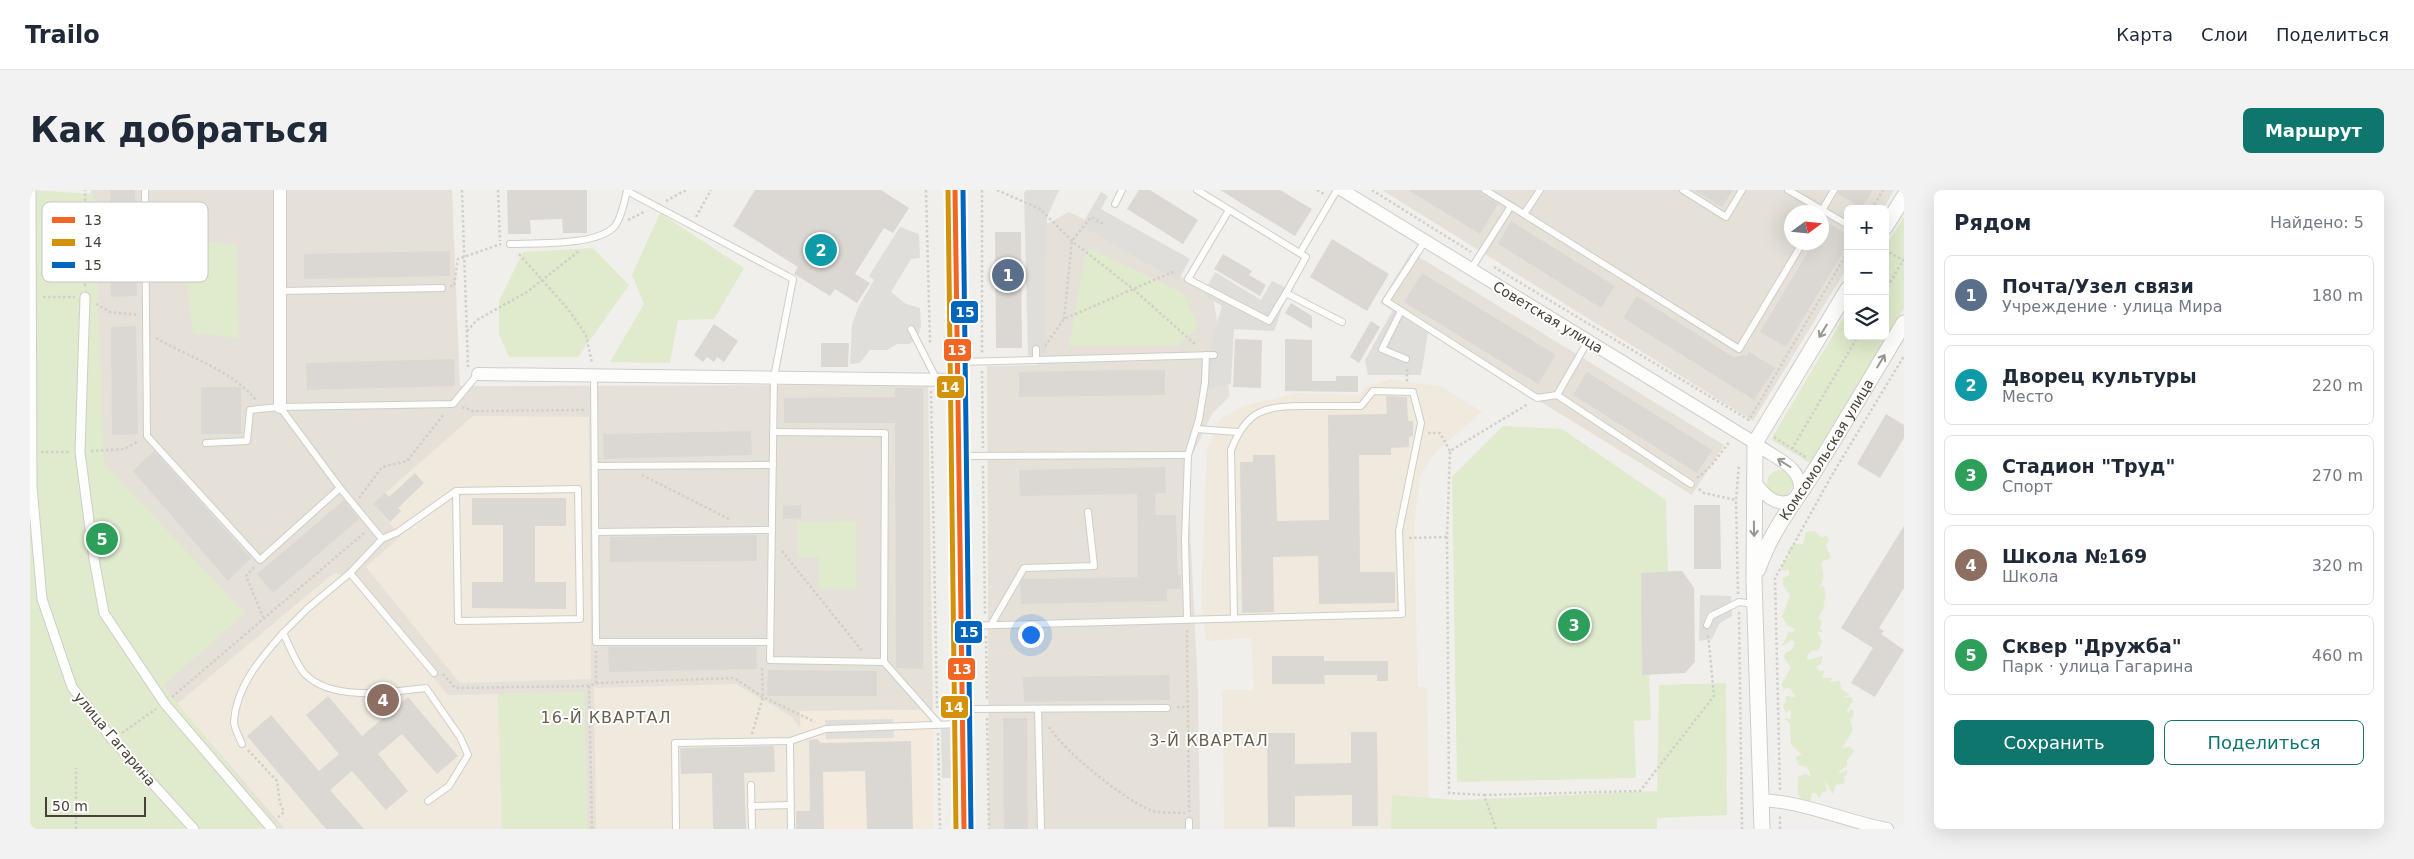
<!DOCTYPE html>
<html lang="ru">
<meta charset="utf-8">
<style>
body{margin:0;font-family:"DejaVu Sans",sans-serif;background:#f2f2f3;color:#1f2937}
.controls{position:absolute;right:15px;top:15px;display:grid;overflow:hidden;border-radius:8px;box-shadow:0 5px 20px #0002}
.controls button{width:45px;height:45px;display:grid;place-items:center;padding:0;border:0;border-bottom:1px solid #e0e1e3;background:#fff;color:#1f2937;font:25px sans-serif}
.compass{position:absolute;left:1754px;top:15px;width:45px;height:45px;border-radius:50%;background:#fff;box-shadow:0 5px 20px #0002;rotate:75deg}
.scale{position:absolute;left:15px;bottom:12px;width:101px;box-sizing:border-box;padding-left:5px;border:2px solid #484137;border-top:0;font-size:14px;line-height:18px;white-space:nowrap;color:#484137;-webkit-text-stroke:4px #fff;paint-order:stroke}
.you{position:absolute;left:1000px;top:444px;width:18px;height:18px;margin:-12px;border:4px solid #fff;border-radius:50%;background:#1a73e8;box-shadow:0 0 0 8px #1a73e833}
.badge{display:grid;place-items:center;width:32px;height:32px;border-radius:50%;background:#0f766e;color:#fff;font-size:16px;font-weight:700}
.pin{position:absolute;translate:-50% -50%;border:2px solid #fff;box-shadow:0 1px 5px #0006}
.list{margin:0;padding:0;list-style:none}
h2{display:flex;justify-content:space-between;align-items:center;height:65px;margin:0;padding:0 20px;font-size:21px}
h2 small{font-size:16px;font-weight:400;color:#747a83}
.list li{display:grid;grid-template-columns:32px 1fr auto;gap:15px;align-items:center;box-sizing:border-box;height:80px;margin:0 10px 10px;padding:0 10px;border:1px solid #e0e1e3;border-radius:8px}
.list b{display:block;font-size:19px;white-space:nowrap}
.list p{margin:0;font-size:16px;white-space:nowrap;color:#747a83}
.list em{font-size:16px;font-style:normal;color:#747a83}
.actions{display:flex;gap:10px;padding:15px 20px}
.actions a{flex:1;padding:11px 0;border:1px solid #0f766e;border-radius:8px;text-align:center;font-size:18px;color:#0f766e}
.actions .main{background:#0f766e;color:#fff}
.icon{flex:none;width:28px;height:28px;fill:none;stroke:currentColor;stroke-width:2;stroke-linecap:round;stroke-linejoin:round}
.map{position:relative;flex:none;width:1874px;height:639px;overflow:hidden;border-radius:8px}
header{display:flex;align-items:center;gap:30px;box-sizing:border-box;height:70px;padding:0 25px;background:#fff;border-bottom:1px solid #e0e1e3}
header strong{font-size:24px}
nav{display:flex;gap:28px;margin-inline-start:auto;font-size:18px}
.intro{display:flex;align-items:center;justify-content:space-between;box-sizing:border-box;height:120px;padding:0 30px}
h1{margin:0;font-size:35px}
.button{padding:12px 22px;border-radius:8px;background:#0f766e;color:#fff;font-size:18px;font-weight:700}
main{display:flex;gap:30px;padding:0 30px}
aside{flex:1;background:#fff;border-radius:8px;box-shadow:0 5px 20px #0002}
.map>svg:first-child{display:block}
.residential{fill:#e5e1d9;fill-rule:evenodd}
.commercial{fill:#f4ebde}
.education{fill:#efeadd}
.green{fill:#dfebcc}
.parking{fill:#e0dedb}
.building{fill:#dbd8d4}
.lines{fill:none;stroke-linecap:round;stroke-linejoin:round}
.service-casing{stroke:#cfcdc9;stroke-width:8}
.pedestrian-casing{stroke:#cfcdc9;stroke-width:11}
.minor-casing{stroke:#cfcdc9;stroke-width:14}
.tertiary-casing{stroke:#cfcdc9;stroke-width:17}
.path{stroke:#d1cfca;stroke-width:2.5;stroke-dasharray:2.5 2.5;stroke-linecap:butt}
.service{stroke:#fdfdfc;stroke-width:6}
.pedestrian{stroke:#fdfdfc;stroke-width:9}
.minor{stroke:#fdfdfc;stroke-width:12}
.tertiary{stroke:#fdfdfc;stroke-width:15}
.bus-1-casing{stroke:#fff;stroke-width:9}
.bus-2-casing{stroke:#fff;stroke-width:9}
.bus-3-casing{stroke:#fff;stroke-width:9}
.bus-1{stroke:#f26522;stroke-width:5}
.bus-2{stroke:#d4920b;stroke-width:5}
.bus-3{stroke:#0065bd;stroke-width:5}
.oneway{stroke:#999690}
.labels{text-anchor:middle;stroke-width:4;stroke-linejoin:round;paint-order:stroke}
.street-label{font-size:14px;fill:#484137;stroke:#fff}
.quarter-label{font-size:16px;letter-spacing:1px;fill:#6a5f4e;stroke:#fff}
.key{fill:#fff;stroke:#c8c6c3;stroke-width:1}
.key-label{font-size:14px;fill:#484137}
.line-badge{stroke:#fff;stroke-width:2}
.badge-label{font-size:14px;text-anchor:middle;font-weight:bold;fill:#fff}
</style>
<header>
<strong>Trailo</strong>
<nav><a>Карта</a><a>Слои</a><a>Поделиться</a></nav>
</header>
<div class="intro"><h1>Как добраться</h1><a class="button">Маршрут</a></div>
<main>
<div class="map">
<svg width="1874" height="639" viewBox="0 0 1874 639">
<rect width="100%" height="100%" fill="#f1efeb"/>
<!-- residential -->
<g class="residential">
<path d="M61 0H422L430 196 898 195 903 520 771 521 772 639H247L134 502 68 276Z"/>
<path d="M1352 0H1864L1853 19H1818V76L1723 231ZM1762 22H1792V52H1762Z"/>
<path d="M1039 22 1083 43 1183 107 1200 206 1182 224 1157 276 1168 498 1170 639H959L957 176 1008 175 1013 36Z"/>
<path d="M1381 62 1694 255 1662 305 1350 113Z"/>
</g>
<!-- commercial -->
<path class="commercial" d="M903 520 904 639H772L770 521Z"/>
<!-- education -->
<g class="education">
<path d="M1359 189 1413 197 1452 222 1407 261 1390 286 1384 337 1388 497H1397L1399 639H1194L1192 500H1224L1221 448 1176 451 1171 407 1177 259 1188 231 1212 216 1267 203 1329 205 1336 197Z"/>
<path d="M443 226 559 227 561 489 430 493 336 377 371 346 343 314Z"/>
<path d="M304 383 321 388 418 505 554 502 557 639H255L147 514Z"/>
<path d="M706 494 761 526 779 550 781 639H566L564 498Z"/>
</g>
<!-- green -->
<g class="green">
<path d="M0 0 64 4 74 274 215 423 133 496 250 639H0Z"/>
<path d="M630 23 714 78 684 129 648 130 640 173 580 172 614 114 602 85Z"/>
<path d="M1874 27V118L1780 273 1742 250 1743 246 1818 120V146H1855V57Z"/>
<path d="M152 47 207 56 209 148 163 143Z"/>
<path d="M1057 57 1153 103 1168 136 1149 156H1039Z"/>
<path d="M563 58 599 95 548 167H479L469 144V111L493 62Z"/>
<path d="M1473 236 1532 239 1636 310 1638 381H1652L1664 398 1665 472 1619 485 1621 530 1604 531 1606 588 1427 592 1422 287Z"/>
<circle cx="1750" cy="293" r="13"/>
<path d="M826 331V399L789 398V367H768V332Z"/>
<path d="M1785 341 1791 347 1797 346 1799 350 1796 355 1801 368 1793 371 1791 375C1794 384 1795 390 1789 398L1794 396 1796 408 1793 413 1795 416 1788 428 1792 431 1790 438 1793 442H1787L1792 451 1788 461 1783 460 1778 464 1777 470 1793 466 1791 474 1786 477 1789 481 1795 480 1792 488H1803L1799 492 1810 491 1811 499 1820 505 1813 507H1821L1823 511 1817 520 1818 523 1821 519 1824 522 1822 529H1820L1823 540 1812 558 1820 557 1824 561 1817 570V575L1807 584 1817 580V585L1814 586 1815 593 1806 595 1803 604 1795 591 1797 601 1792 602 1790 608 1785 603H1782L1780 615 1772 611 1768 604V587L1774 584 1781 586 1777 577 1768 575 1766 566 1772 565 1761 554 1760 534 1754 528 1761 529V521L1759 519 1756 524 1753 516 1756 511V506L1766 507 1760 498 1753 499 1752 493 1761 477 1754 468 1755 463 1762 460 1765 452 1762 450 1752 456 1759 441 1761 443 1765 441 1764 438 1758 436 1752 427 1760 405 1753 395V388L1759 385V380L1754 381 1751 379 1754 371 1760 367 1758 360 1765 354H1773L1776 342Z"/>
<path d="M1696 493 1697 625 1627 628V639H1361L1362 605 1428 610 1627 601 1629 495Z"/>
<path d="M554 502 557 639H472L468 504Z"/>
</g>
<!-- parking -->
<g class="parking">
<path d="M996 0H1029L1017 27 1016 164 998 166 994 3Z"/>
<path d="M1071 2 1078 6 1071 19 1160 69 1148 91 1051 36Z"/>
<path d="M870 37 889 44 890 68 881 69 861 102 876 114 890 118 891 137 887 149 879 154H867L857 160H840L830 173 820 174 822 135 828 118 844 90 839 86Z"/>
<path d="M1185 82 1231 110 1242 91 1259 99 1244 141 1204 139 1201 194 1178 199V163L1192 116 1173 105Z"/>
<path d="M1363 120 1398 143 1391 185H1338L1335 170Z"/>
<path d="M1670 405 1701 406 1702 426 1689 434 1682 449 1669 451Z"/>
<path d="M863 529 864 548 796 549 795 530Z"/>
<path d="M911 538H923L925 588H912Z"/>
</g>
<!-- building -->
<g class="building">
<path d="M80 0H105L107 106 81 107Z"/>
<path d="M477 0H557V43H533L532 29 500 30 501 44H478Z"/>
<path d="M725 0H851L879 18 863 43 854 38 825 84 840 93 827 113 805 99 800 106 764 84 768 77 703 36Z"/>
<path d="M1109 0H1120L1168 30 1153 54 1097 19Z"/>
<path d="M1190 0H1250L1282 19 1265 46Z"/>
<path d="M1378 0H1450L1452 4 1468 14 1450 44Z"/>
<path d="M1664 0H1703L1692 17Z"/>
<path d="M1809 0H1843L1831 18 1808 4Z"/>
<path d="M1481 31 1585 96 1571 118 1468 54Z"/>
<path d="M1796 32 1818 45V54L1756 157 1730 142 1784 52H1792V41Z"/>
<path d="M965 42H991L992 158H966Z"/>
<path d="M1302 49 1359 84 1337 121 1280 87Z"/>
<path d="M420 61V86L274 89V64Z"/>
<path d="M1193 64 1222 81 1219 85 1236 95 1230 106 1184 79Z"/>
<path d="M1392 83 1526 165 1508 194 1374 112Z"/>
<path d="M1607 106 1703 167 1717 165 1719 162 1745 178 1724 210 1593 128Z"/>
<path d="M1261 113 1282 126V139L1255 123Z"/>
<path d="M1341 131 1350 137 1329 173 1320 167Z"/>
<path d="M684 134 708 151 694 172 687 167 684 172 677 167 673 172 664 165Z"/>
<path d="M106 136 108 244 82 245 81 137Z"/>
<path d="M1205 149 1232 150 1231 198 1203 197Z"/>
<path d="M1255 149 1282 150V191H1306V186H1328V202L1255 201Z"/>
<path d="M791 153H819L818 177H791Z"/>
<path d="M424 169 425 196 277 200 276 173Z"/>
<path d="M1089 180H1135V205L989 207V182Z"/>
<path d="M1557 182 1682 260 1667 283 1543 205Z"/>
<rect x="171" y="197" width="40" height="47"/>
<path d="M865 198H893V479L866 478 865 233H754V208L865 207Z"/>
<path d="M1356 206 1377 207 1378 231H1383V246L1379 247V257L1361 258V265H1329L1330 382H1365V413L1289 414 1288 366 1243 367 1244 422 1212 423 1210 272H1223V265H1245L1247 331 1299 330 1298 225 1357 224Z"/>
<path d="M1856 224 1874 235V248L1850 288 1827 274Z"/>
<path d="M721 241 722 265 574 269 573 244Z"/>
<path d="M124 261 221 368 198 391 103 281Z"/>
<path d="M1135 277 1136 303 1125 304 1126 325H1146L1148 385H1151V399H1137V411L991 414 990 394 993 389 1108 387 1107 304 990 306 989 280Z"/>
<path d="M385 283 394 293 368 318 371 321 360 332 343 314 355 303 359 307Z"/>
<path d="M442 308H536V336H505V392H536V419L442 418V392H473V335H442Z"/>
<path d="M314 310 329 329 243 403 227 384Z"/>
<path d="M771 315V328L753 329V316Z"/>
<path d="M1664 315H1690L1691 379H1664Z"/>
<path d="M1874 336V398L1849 438 1854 441 1851 444 1874 460 1845 507 1821 493 1843 458 1811 438Z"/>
<path d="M727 345V371L580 372V347Z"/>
<path d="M1652 381 1664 398 1665 472 1655 483 1612 485 1611 383Z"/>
<path d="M578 457H726L727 479 579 482Z"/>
<path d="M1242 466H1294V471H1358V491H1347V485H1294L1295 494H1242Z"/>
<path d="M738 480 847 481V506H737Z"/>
<path d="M1139 485 1140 510 994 512 993 487Z"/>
<path d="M298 506 332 546 378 507 428 566 407 584 372 544 348 564 378 601 356 620 322 581 300 600 334 639H296L217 546 241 525 289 581 309 564 276 525Z"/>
<path d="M973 528H997L998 639H974Z"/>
<path d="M1321 542H1347L1348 636H1322V605L1265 606V637H1238L1237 543H1265V574L1321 573Z"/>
<path d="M787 549 791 553 881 551 883 639H837L835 581 793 582 794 639H766V621H780L779 550Z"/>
<path d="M744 556 745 582 714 583 716 639H683L682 583 651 584 650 558Z"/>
</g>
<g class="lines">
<defs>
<g id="service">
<path d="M115 0 117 246 230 370 310 298 250 217"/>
<path d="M1167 0 1276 67 1256 103"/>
<path d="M1455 0 1481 16"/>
<path d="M1653 0 1696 27 1712 0"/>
<path d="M1758 0 1818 35"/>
<path d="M597 1 763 89 744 187 740 470 854 472"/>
<path d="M1085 14 1092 0"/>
<path d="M1199 20 1158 89 1239 131 1256 103 1312 132"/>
<path d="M1791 22 1804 0"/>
<path d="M1494 24 1510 0"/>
<path d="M1395 51 1356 111 1507 208 1527 205 1661 294"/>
<path d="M480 54C506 53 568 56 585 36 591 28 595 10 597 0"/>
<path d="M1270 63 1307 0"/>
<path d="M1441 79 1481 16 1709 159 1773 52"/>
<path d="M251 101 412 98"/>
<path d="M1371 121 1352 159 1376 169"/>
<path d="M881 139 907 190"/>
<path d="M1006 170 1184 165"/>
<path d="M928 172 1006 170V159"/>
<path d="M564 185 566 452H740"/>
<path d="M1527 205 1558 151"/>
<path d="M1166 239 1208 242"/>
<path d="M743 242 855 243 854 472 908 533"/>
<path d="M176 253 217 251 220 220 250 217 423 214 448 184"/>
<path d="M930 266 1158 265"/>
<path d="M565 276 743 275"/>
<path d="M310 298 352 349 320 383 404 483"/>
<path d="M565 342 742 340"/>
<path d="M352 349 368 342 426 301 548 299 550 429 428 431 426 301"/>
<path d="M320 383 278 418 253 443C259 454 267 476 275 484 302 512 361 502 396 498L430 547 438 565 419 596 398 611"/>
<path d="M1157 428 1155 350 1158 265 1169 229 1175 193 1176 165"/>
<path d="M961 435 994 378 1064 376 1058 322"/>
<path d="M1677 435 1681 426 1709 412 1724 414"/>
<path d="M931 436 1372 424 1369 341 1391 233 1383 202 1343 201 1331 216C1313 216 1295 216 1277 216 1235 216 1217 219 1201 260L1204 427"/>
<path d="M932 519 1137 518"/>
<path d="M1008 520 1011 639"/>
<path d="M760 551 761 639"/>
<path d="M212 554C210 548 204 539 204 532 206 496 231 468 253 443"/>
<path d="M721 595 722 637"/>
<path d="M721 616 761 615"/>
<path d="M1159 631V639"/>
<path d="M646 639 645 553 760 551 796 539 931 534"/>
</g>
<g id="pedestrian">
<path d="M1 0 2 297 12 409 42 497 82 549 164 639"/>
<path d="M55 107 50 262 64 369 74 423 135 514 242 639"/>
</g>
<g id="minor">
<path d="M1312 0 1725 253C1743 268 1772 275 1770 301"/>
<path d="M448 184 928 190"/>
<path d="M250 217V0"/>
<path d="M1723 290C1733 303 1746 320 1764 309"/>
<path d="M1732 610C1774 612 1815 631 1857 639"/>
</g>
<g id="tertiary">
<path d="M925 0 934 639"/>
<path d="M1855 37 1874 7"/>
<path id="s1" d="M1728 379C1741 340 1766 311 1787 277 1817 229 1845 181 1874 133"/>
<path d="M1732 639 1724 390 1725 253 1818 99"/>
</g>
</defs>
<!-- service casing -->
<use href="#service" class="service-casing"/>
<!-- pedestrian casing -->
<use href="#pedestrian" class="pedestrian-casing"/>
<!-- minor casing -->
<use href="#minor" class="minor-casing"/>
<!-- tertiary casing -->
<use href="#tertiary" class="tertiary-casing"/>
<!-- path -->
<g class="path">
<path d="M432 0 438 177"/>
<path d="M468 0 470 51"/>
<path d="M896 0 900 153"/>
<path d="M952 0V163"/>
<path d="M967 0 1010 19 1042 51 1103 99 1166 155"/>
<path d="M1287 0 1294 4"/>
<path d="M1342 0 1441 62"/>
<path d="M636 11 656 0"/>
<path d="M1842 19 1853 0"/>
<path d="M666 27 681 0"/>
<path d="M598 30 616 21"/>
<path d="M1855 60 1874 71"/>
<path d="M489 64 538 119 556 145 562 173"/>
<path d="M1464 77 1719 230 1818 61"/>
<path d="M55 96V0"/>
<path d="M420 96H424L428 69 471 54"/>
<path d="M1855 101 1874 69"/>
<path d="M13 107H45"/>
<path d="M66 114 80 122 108 125"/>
<path d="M1034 129 1042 51 1061 27 1073 34"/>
<path d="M437 141 447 130 497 102 549 61"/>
<path d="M126 148C160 168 200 179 226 210"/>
<path d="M1015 156 1034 129 1145 81"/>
<path d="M1377 179V193"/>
<path d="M952 181 953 258"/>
<path d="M901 201 907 518"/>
<path d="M432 217 443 221 556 220"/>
<path d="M1398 243H1410L1420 261"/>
<path d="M1744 247 1777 268"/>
<path d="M1762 259 1828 146"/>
<path d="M61 261 94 259 109 251"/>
<path d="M11 262H41"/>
<path d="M953 276 955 425"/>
<path d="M612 285 701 330"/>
<path d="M1667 288 1681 276 1700 251"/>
<path d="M1669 299 1674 303 1706 310"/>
<path d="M329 308 352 277 377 271 414 224"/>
<path d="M1379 348 1417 347"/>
<path d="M752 361 833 462"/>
<path d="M224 377 216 386 233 427"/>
<path d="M1708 404 1706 310 1709 274"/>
<path d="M1709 422 1712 639"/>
<path d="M1157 440 1159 622"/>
<path d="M956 446 957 510"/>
<path d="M413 484 425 498 559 496 566 493V461"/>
<path d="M566 493 704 488 733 507 785 532"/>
<path d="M559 496 562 639"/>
<path d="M142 507 334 343"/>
<path d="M1147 517H1158"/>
<path d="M957 528 959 639"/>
<path d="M1019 537C1034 561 1093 609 1120 620 1129 624 1145 622 1155 623"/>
<path d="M92 543 126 519"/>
<path d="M908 543 910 639"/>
<path d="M722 544 733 507 732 476"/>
<path d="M218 560 247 591 250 613 254 622 246 629"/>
<path d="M1750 600 1745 388 1802 285 1874 166"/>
<path d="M1454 605 1610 601 1684 506 1678 444"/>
<path d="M46 639V578"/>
<path d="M1466 639 1454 605 1419 603 1417 347 1420 261 1498 214"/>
<path d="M1750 639V625"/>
</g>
<!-- service -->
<use href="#service" class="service"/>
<!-- pedestrian -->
<use href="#pedestrian" class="pedestrian"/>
<!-- minor -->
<use href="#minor" class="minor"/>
<!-- tertiary -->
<use href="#tertiary" class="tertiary"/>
<defs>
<path id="bus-1" d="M925 0 934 639"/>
<path id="bus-2" d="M918 0 926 639"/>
<path id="bus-3" d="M933 0 941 639"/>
</defs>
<!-- bus-1 casing -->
<use href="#bus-1" class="bus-1-casing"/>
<!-- bus-2 casing -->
<use href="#bus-2" class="bus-2-casing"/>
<!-- bus-3 casing -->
<use href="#bus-3" class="bus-3-casing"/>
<!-- bus-1 -->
<use href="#bus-1" class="bus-1"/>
<!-- bus-2 -->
<use href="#bus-2" class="bus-2"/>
<!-- bus-3 -->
<use href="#bus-3" class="bus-3"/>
</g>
<!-- one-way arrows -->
<defs><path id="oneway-shaft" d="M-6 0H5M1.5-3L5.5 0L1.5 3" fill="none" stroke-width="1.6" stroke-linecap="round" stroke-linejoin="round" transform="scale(1.25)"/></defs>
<g class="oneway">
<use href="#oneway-shaft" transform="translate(1793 141) rotate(121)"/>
<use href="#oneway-shaft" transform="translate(1851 171) rotate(-59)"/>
<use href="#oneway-shaft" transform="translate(1754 273) rotate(-148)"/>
<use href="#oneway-shaft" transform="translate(1724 339) rotate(89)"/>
</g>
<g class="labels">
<!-- street labels -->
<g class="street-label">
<text transform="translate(1518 127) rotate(31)" y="5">Советская улица</text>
<text dy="5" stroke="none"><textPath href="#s1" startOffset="138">Комсомольская улица</textPath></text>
<text transform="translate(85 549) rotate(50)" y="5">улица Гагарина</text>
</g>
<!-- quarter labels -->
<g class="quarter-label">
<text x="576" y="533">16-Й КВАРТАЛ</text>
<text x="1179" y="556">3-Й КВАРТАЛ</text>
</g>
</g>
<!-- legend -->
<rect x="12" y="12" width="166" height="80" rx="8" class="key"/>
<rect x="22" y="27" width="23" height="6" fill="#f26522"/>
<rect x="22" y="49" width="23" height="7" fill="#d4920b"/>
<rect x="22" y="72" width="23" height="6" fill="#0065bd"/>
<g class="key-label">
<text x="54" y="35">13</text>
<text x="54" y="57">14</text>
<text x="54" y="80">15</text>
</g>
<g class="line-badge">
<rect x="920" y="110" width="29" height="24" rx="5" fill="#0065bd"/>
<rect x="913" y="148" width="29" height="24" rx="5" fill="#f26522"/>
<rect x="906" y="185" width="29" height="24" rx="5" fill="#d4920b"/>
<rect x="924" y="430" width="29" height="24" rx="5" fill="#0065bd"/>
<rect x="917" y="467" width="29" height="24" rx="5" fill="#f26522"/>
<rect x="910" y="505" width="29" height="24" rx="5" fill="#d4920b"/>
</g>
<g class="badge-label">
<text x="935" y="127">15</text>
<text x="927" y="165">13</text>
<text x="920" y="202">14</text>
<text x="939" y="447">15</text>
<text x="932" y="484">13</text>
<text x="924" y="522">14</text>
</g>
</svg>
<div class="controls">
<button>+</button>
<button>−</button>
<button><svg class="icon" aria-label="layers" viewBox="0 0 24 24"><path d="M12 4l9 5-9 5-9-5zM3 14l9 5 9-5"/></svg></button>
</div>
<svg class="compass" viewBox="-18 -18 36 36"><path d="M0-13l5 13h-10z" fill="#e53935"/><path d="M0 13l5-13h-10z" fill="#747a83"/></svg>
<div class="scale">50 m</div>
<div class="you"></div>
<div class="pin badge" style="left:978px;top:85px;background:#5c6f8a">1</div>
<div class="pin badge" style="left:791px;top:60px;background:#0f9aa8">2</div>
<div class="pin badge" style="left:1544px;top:435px;background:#2e9e5b">3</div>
<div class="pin badge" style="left:353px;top:510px;background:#8d6e63">4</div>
<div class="pin badge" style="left:72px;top:349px;background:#2e9e5b">5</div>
</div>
<aside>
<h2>Рядом<small>Найдено: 5</small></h2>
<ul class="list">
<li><span class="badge" style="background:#5c6f8a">1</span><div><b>Почта/Узел связи</b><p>Учреждение · улица Мира</p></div><em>180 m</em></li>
<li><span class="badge" style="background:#0f9aa8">2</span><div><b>Дворец культуры</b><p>Место</p></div><em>220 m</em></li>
<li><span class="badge" style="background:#2e9e5b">3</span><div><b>Стадион &quot;Труд&quot;</b><p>Спорт</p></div><em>270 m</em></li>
<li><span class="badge" style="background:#8d6e63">4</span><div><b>Школа №169</b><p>Школа</p></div><em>320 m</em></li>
<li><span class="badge" style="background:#2e9e5b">5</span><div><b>Сквер &quot;Дружба&quot;</b><p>Парк · улица Гагарина</p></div><em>460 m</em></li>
</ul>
<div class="actions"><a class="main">Сохранить</a><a>Поделиться</a></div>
</aside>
</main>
